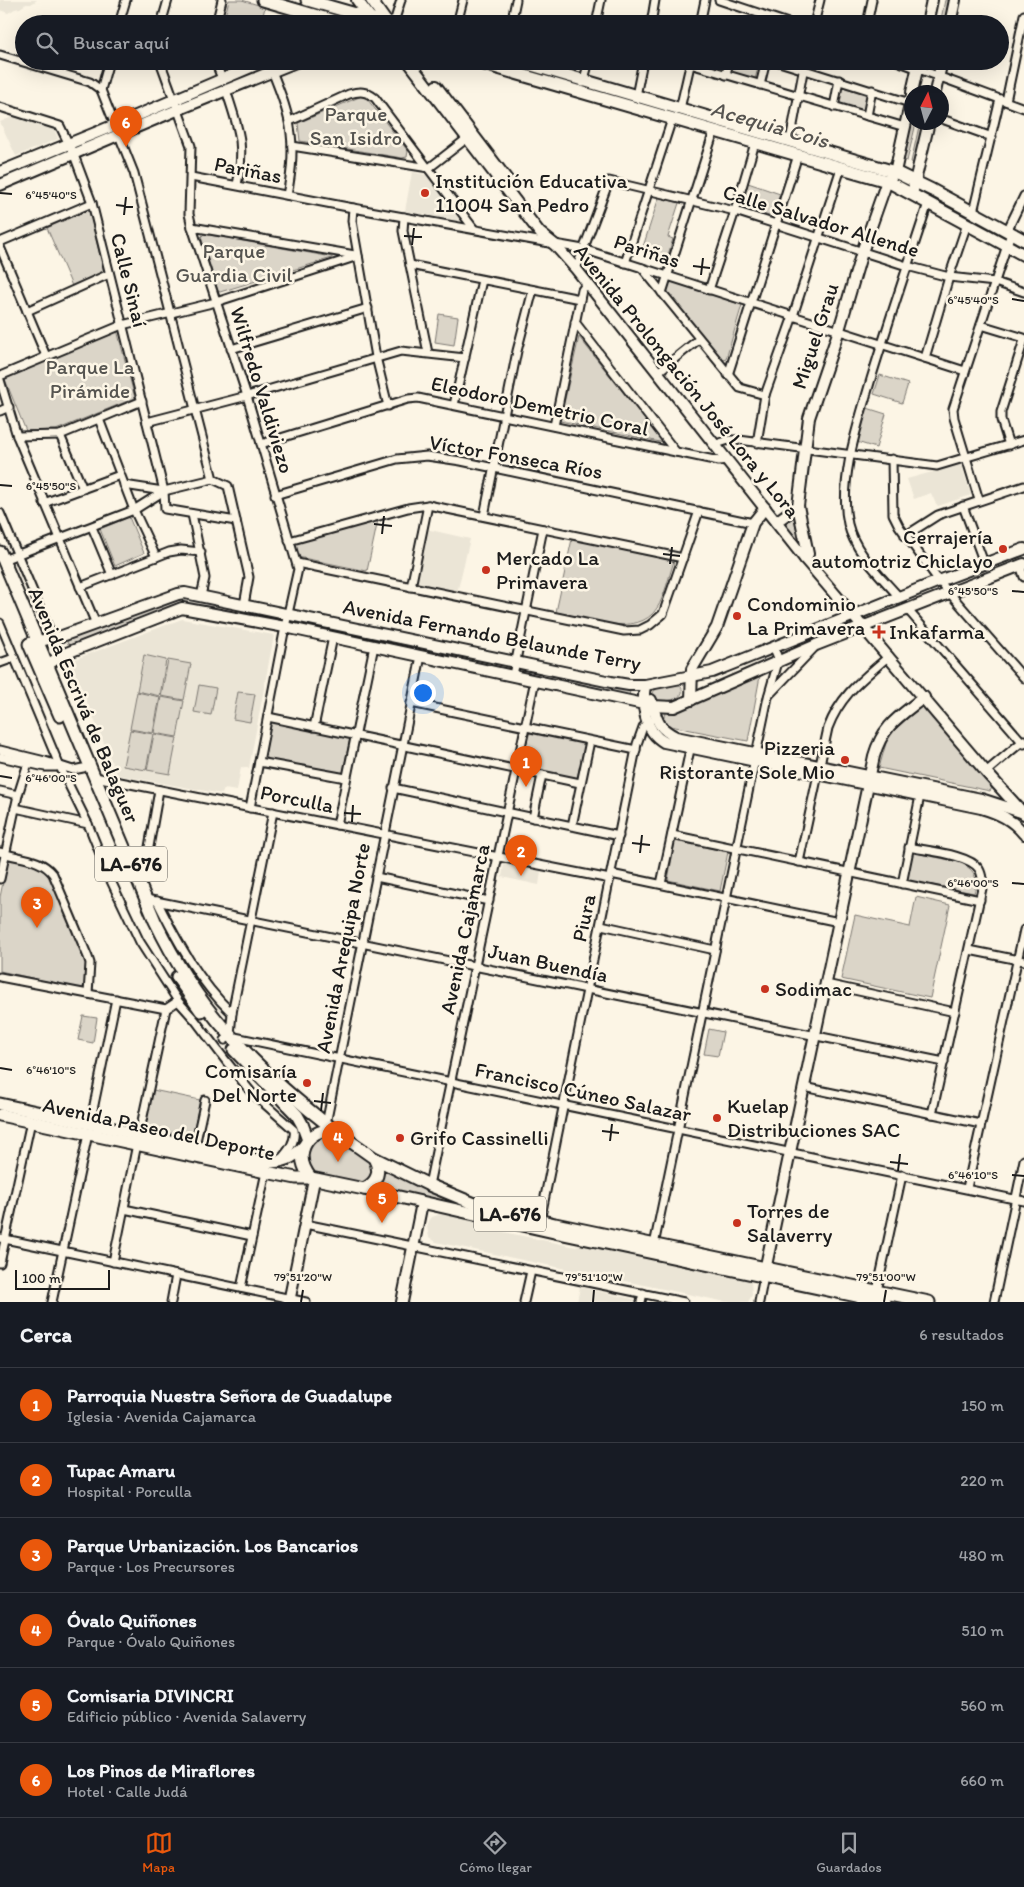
<!DOCTYPE html>
<html lang="es">
<meta charset="utf-8">
<style>
body{margin:0;font-family:Itim,sans-serif;background:#242831;color:#f1f3f6}
.compass{position:absolute;left:904px;top:85px;width:45px;height:45px;border-radius:50%;background:#171b24;box-shadow:0 5px 20px #0002;rotate:6deg}
.scale{position:absolute;left:15px;bottom:12px;width:95px;box-sizing:border-box;padding-left:5px;border:2px solid #1c1c1c;border-top:0;font-size:14px;line-height:18px;white-space:nowrap;color:#1c1c1c;-webkit-text-stroke:4px #fcf5e5;paint-order:stroke}
.you{position:absolute;left:422px;top:692px;width:18px;height:18px;margin:-12px;border:4px solid #fff;border-radius:50%;background:#1a73e8;box-shadow:0 0 0 8px #1a73e833}
.badge{display:grid;place-items:center;width:32px;height:32px;border-radius:50%;background:#ea580c;color:#fff;font-size:16px;font-weight:700}
.pin{position:absolute;translate:-50% -41px;filter:drop-shadow(0 1px 2px #0008)}
.pin::after{content:'';position:absolute;top:26px;width:18px;height:15px;background:inherit;clip-path:polygon(0 0,100% 0,50% 100%)}
.list{margin:0;padding:0;list-style:none}
h2{display:flex;justify-content:space-between;align-items:center;height:65px;margin:0;padding:0 20px;font-size:21px}
h2 small{font-size:16px;font-weight:400;color:#9ea1a6}
.list li{display:grid;grid-template-columns:32px 1fr auto;gap:15px;align-items:center;box-sizing:border-box;height:75px;padding:0 20px;border-top:1px solid #363941}
.list b{display:block;font-size:19px;white-space:nowrap}
.list p{margin:0;font-size:16px;white-space:nowrap;color:#9ea1a6}
.list em{font-size:16px;font-style:normal;color:#9ea1a6}
.icon{flex:none;width:28px;height:28px;fill:none;stroke:currentColor;stroke-width:2;stroke-linecap:round;stroke-linejoin:round}
.map{position:relative;flex:none;width:1024px;height:1302px;overflow:hidden}
.search{position:absolute;background:#171b24;box-shadow:0 5px 20px #0002;left:15px;right:15px;top:15px;height:55px;display:flex;align-items:center;gap:12px;box-sizing:border-box;padding:0 18px;border-radius:28px;color:#9ea1a6;font-size:19px}
.sheet{height:515px;background:#171b24}
nav{display:flex;justify-content:space-around;align-items:center;box-sizing:border-box;height:70px;border-top:1px solid #363941;background:#171b24;font-size:14px;color:#9ea1a6}
nav a{display:grid;justify-items:center;gap:2px}
nav .on{color:#ea580c}
.map>svg:first-child{display:block}
.built{fill:#ebe5d6}
.green{fill:#dbd5c8;stroke:#7c7872}
.lines{fill:none;stroke-linecap:round;stroke-linejoin:round}
.canal{stroke:#b0aba1;stroke-width:7}
.street-casing{stroke:#1c1c1c;stroke-width:11}
.secondary-casing{stroke:#1c1c1c;stroke-width:14}
.primary-casing{stroke:#1c1c1c;stroke-width:15}
.street{stroke:#fcf5e5;stroke-width:7}
.secondary{stroke:#fcf5e5;stroke-width:10}
.primary{stroke:#fcf5e5;stroke-width:11}
.ticks{fill:none;stroke:#1c1c1c;stroke-width:2}
.poi-dot{fill:#c8321e;stroke:#fcf5e5;stroke-width:2}
.labels{text-anchor:middle;stroke-width:5;stroke-linejoin:round;paint-order:stroke}
.shield{fill:#fcf5e5;stroke:#5f5d58;stroke-width:1}
.shield-label{font-size:20px;font-weight:bold;fill:#1c1c1c}
.park-label{font-size:21px;fill:#555450;stroke:#fcf5e5}
.street-label{font-size:21px;fill:#1c1c1c;stroke:#fcf5e5}
.poi-label{font-size:21px;fill:#1c1c1c;stroke:#fcf5e5;text-anchor:start}
.water-label{font-size:22px;font-style:italic;fill:#575551;stroke:#fcf5e5}
.ticks-label{font-size:12px;text-anchor:middle;fill:#1c1c1c;stroke:#fcf5e5;stroke-width:5;stroke-linejoin:round;paint-order:stroke}
</style>
<div class="map">
<svg width="1024" height="1302" viewBox="0 0 1024 1302">
<rect width="100%" height="100%" fill="#fcf5e5"/>
<filter id="ink" filterUnits="userSpaceOnUse"><feTurbulence type="fractalNoise" baseFrequency=".02" numOctaves="2"/><feDisplacementMap in="SourceGraphic" scale="10" xChannelSelector="R" yChannelSelector="G"/><feConvolveMatrix kernelMatrix="1 2 1 2 8 2 1 2 1" color-interpolation-filters="sRGB"/></filter>
<g filter="url(#ink)">
<!-- built -->
<g class="built">
<path d="M0 0H37L31 4H26L20 8 15 9 8 13 0 10Z"/>
<path d="M12 117 54 129 58 139 16 156 0 122Z"/>
<path d="M412 172 427 175 460 221 405 211Z"/>
<path d="M961 464 971 495 938 506 935 502 931 493 914 499 907 479Z"/>
<path d="M426 529 470 539 457 593 417 584 414 579 416 569 420 567V563L418 560Z"/>
<path d="M182 619 274 635 249 768 241 767 237 791 224 789 222 794 117 775 70 661Z"/>
<path d="M504 864 541 871 539 885 502 877Z"/>
<path d="M441 1214 487 1223 489 1229 576 1247 580 1245 745 1275 751 1281 752 1295 748 1302H726L436 1242 429 1237 427 1227 429 1221 432 1217Z"/>
<path d="M580 1287 637 1300V1302H577Z"/>
</g>
<!-- green -->
<g class="green">
<path d="M229 0H242L265 7 261 24H223Z"/>
<path d="M945 0H949L944 24H940Z"/>
<path d="M731 61H760L755 79 728 72Z"/>
<path d="M841 84 867 92 864 109 863 111 837 104Z"/>
<path d="M364 95 408 151 407 157 402 158 300 141 298 123Z"/>
<path d="M911 121 916 123 907 161 904 160Z"/>
<path d="M920 122 923 123 914 163 911 162Z"/>
<path d="M748 183 780 194 772 217 740 206Z"/>
<path d="M659 197 679 203 668 237 673 239 667 258 642 250Z"/>
<path d="M89 209 104 273 72 286 47 228Z"/>
<path d="M204 234 332 257V258L220 292 218 291 201 237Z"/>
<path d="M668 280 742 305 726 359 721 361 664 291Z"/>
<path d="M439 314 458 317 454 345 435 342Z"/>
<path d="M117 330 135 398 56 430 26 431 4 377Z"/>
<path d="M579 337 661 440 660 442 560 421Z"/>
<path d="M880 375 908 384 902 403 874 394Z"/>
<path d="M867 408 886 414 876 448 857 442Z"/>
<path d="M796 512 802 544 801 545 783 522Z"/>
<path d="M129 517 144 553 115 566 100 529Z"/>
<path d="M378 520 367 571 298 557 295 543Z"/>
<path d="M572 539 674 561C670 573 664 598 657 608 638 639 584 618 556 612Z"/>
<path d="M183 597 281 618 280 620 278 622 183 603 70 645 67 643 68 639Z"/>
<path d="M295 620 506 664 507 668 505 669 294 624Z"/>
<path d="M144 655 166 660 160 696 137 691Z"/>
<path d="M168 660 191 664 184 700 161 696Z"/>
<path d="M523 668 628 690 630 693 628 695 521 673Z"/>
<path d="M760 676 748 741 665 725 663 720 665 713Z"/>
<path d="M678 683C693 698 665 703 655 701L652 695C655 685 669 685 678 683Z"/>
<path d="M199 685 216 688 211 715 194 712Z"/>
<path d="M137 692 160 697 153 733 130 729Z"/>
<path d="M238 692 255 694 250 722 233 719Z"/>
<path d="M161 697 184 701 177 737 154 733Z"/>
<path d="M923 704 992 788 990 791 879 768 888 736Z"/>
<path d="M271 722 350 738 343 773 264 760Z"/>
<path d="M130 730 153 734 146 770 123 766Z"/>
<path d="M530 731 584 743 585 745 577 778 521 766Z"/>
<path d="M154 734 177 738 170 774 147 770Z"/>
<path d="M675 841 728 852 720 891 668 880Z"/>
<path d="M911 852 959 862C974 869 979 877 974 893L906 880Z"/>
<path d="M8 858 34 863 49 873 86 959 85 984 81 989 0 971V897Z"/>
<path d="M916 897 950 905 930 998 841 979 855 915 910 927Z"/>
<path d="M83 1016 97 1018 93 1043 78 1040Z"/>
<path d="M709 1029 723 1032 718 1056 704 1054Z"/>
<path d="M153 1090 200 1100 192 1138 145 1127Z"/>
<path d="M325 1137 340 1141 373 1165 376 1170 365 1185 321 1177 308 1168C307 1152 305 1141 325 1137Z"/>
<path d="M383 1166 479 1212 375 1189 382 1179Z"/>
</g>
<g class="lines">
<!-- canal -->
<path class="canal" d="M303 6 367 24"/>
<defs>
<g id="street">
<path d="M719 0 791 24"/>
<path d="M387 22 395 19 401 0"/>
<path d="M119 24 126 0"/>
<path d="M161 24 168 0"/>
<path d="M216 24 222 0"/>
<path d="M457 24 463 0"/>
<path d="M511 24 516 0"/>
<path d="M596 24 601 0"/>
<path d="M651 24 655 0"/>
<path d="M700 24 705 0"/>
<path d="M814 24 820 0"/>
<path d="M867 24 872 0"/>
<path d="M0 55 90 82 101 90 134 173 213 479"/>
<path d="M160 61 191 146 189 214 192 227 247 396 298 569 285 627 250 808"/>
<path d="M215 61 222 79"/>
<path d="M268 61C289 113 299 138 287 195"/>
<path d="M776 61 910 103"/>
<path d="M897 61 1024 108"/>
<path d="M690 64 905 127"/>
<path d="M726 75 729 61"/>
<path d="M583 83 589 61"/>
<path d="M760 85 766 61"/>
<path d="M101 90 109 61"/>
<path d="M226 90C238 128 246 144 237 185"/>
<path d="M636 96 643 61"/>
<path d="M1006 101 1024 15"/>
<path d="M0 107 60 126 74 155 92 203 164 491 165 509 236 521"/>
<path d="M834 107 839 80"/>
<path d="M680 109 691 61"/>
<path d="M867 116 872 90"/>
<path d="M942 119 992 137"/>
<path d="M290 121 349 94C360 91 366 91 375 98L474 229"/>
<path d="M790 141 805 61"/>
<path d="M292 146 429 168 470 136"/>
<path d="M191 177 353 208 583 249 965 371"/>
<path d="M353 208 352 221 376 357 388 406"/>
<path d="M973 212 1000 99"/>
<path d="M404 217 403 231 428 353"/>
<path d="M192 227 355 255"/>
<path d="M1007 231 1024 196"/>
<path d="M0 242 92 203"/>
<path d="M0 247 46 356"/>
<path d="M625 263 672 119"/>
<path d="M410 265 580 299"/>
<path d="M642 268 740 388 765 395"/>
<path d="M576 269 609 181 735 211 907 266 949 277 995 282 1024 292"/>
<path d="M709 290 735 211 755 143"/>
<path d="M662 293 714 131"/>
<path d="M27 311 109 274"/>
<path d="M575 322 676 452"/>
<path d="M981 325 1024 338"/>
<path d="M231 349 368 308"/>
<path d="M925 358 949 277 967 224"/>
<path d="M658 372 699 339"/>
<path d="M728 375 798 155"/>
<path d="M0 376 122 325 216 302 358 256"/>
<path d="M0 380 17 436 96 624"/>
<path d="M454 405 482 280"/>
<path d="M0 411 9 407"/>
<path d="M99 419 134 510 156 557"/>
<path d="M147 422 247 396 401 351 465 358"/>
<path d="M554 426 582 290 587 283"/>
<path d="M60 435 83 489"/>
<path d="M17 436 60 435 142 401"/>
<path d="M757 443 765 395 793 316 841 168"/>
<path d="M261 444 408 399 418 398 719 461 727 460"/>
<path d="M716 444 729 440H739L937 466 1024 440"/>
<path d="M1009 445 1001 420V412L1024 340"/>
<path d="M892 459 893 514 899 526 939 581 1024 678"/>
<path d="M213 479 228 486 249 577 244 605"/>
<path d="M124 485 163 491"/>
<path d="M275 495 397 459 427 456 461 461 753 523"/>
<path d="M979 500 954 418 953 409 1011 233"/>
<path d="M44 503 120 475"/>
<path d="M963 506 984 563"/>
<path d="M0 513 45 620 49 629 56 638"/>
<path d="M192 514 205 578 201 596"/>
<path d="M484 516 517 351 533 290"/>
<path d="M92 527 112 575"/>
<path d="M905 536 938 515 1024 486"/>
<path d="M289 541 408 508 428 505 683 558"/>
<path d="M3 560 134 510 164 491 213 479"/>
<path d="M297 563 624 631 640 630 650 625 663 614 699 511"/>
<path d="M1020 565 1024 577"/>
<path d="M80 587 169 552 181 550 201 552"/>
<path d="M411 587 428 505"/>
<path d="M899 597C880 575 855 553 848 524 838 480 859 421 871 379 889 320 909 262 928 203"/>
<path d="M907 609 1024 744"/>
<path d="M0 623 60 767 88 824 111 881 140 942 178 1001 195 1020 226 1061 251 1092 294 1130C296 1142 288 1151 280 1160"/>
<path d="M0 663 14 658"/>
<path d="M513 675 543 529"/>
<path d="M769 695 814 648"/>
<path d="M411 703 636 750"/>
<path d="M268 717 580 783"/>
<path d="M314 727 333 637"/>
<path d="M0 750 45 761 73 770 83 768"/>
<path d="M0 757 45 767H56"/>
<path d="M259 762 346 778"/>
<path d="M986 772 1024 740"/>
<path d="M95 777 610 879"/>
<path d="M393 788 619 836"/>
<path d="M0 791 18 795"/>
<path d="M15 808 88 824"/>
<path d="M533 818 542 775"/>
<path d="M337 825 374 646"/>
<path d="M572 826 590 741"/>
<path d="M672 835 980 900"/>
<path d="M909 847C926 851 969 854 979 869 982 874 982 879 983 884L932 1114"/>
<path d="M0 852C18 859 40 857 53 874L88 957 90 963 88 994"/>
<path d="M799 862 828 728C841 694 863 679 889 656"/>
<path d="M611 874 839 922"/>
<path d="M376 877 489 901"/>
<path d="M0 879 18 795 28 763"/>
<path d="M661 884 691 745"/>
<path d="M902 884 921 791"/>
<path d="M142 887 159 790"/>
<path d="M146 899 944 1062"/>
<path d="M157 901C177 941 199 982 232 1013"/>
<path d="M601 925 715 950"/>
<path d="M969 950 1024 961"/>
<path d="M0 977 166 1009 178 1001"/>
<path d="M826 984 955 1012"/>
<path d="M230 1035 232 1013 273 812"/>
<path d="M225 1040 230 1036 1024 1201"/>
<path d="M804 1087 981 1124"/>
<path d="M90 1124 116 999"/>
<path d="M326 1124 421 656"/>
<path d="M139 1135 166 1009"/>
<path d="M195 1146 205 1100"/>
<path d="M429 1185 535 680"/>
<path d="M967 1188 1024 930"/>
<path d="M124 1209 252 1236"/>
<path d="M540 1221 637 744 643 727 650 721"/>
<path d="M305 1224 684 1302"/>
<path d="M0 1238 306 1302"/>
<path d="M654 1245 768 697 778 662V658L774 648"/>
<path d="M113 1262 137 1144"/>
<path d="M0 1263 31 1121"/>
<path d="M241 1288 266 1172"/>
<path d="M877 1291 902 1175"/>
<path d="M52 1302 88 1134"/>
<path d="M171 1302 176 1275"/>
<path d="M524 1302 531 1271"/>
<path d="M641 1302 643 1293"/>
<path d="M759 1302 764 1276"/>
<path d="M994 1302 1024 1160"/>
</g>
<g id="secondary">
<path d="M357 0 373 21"/>
<path d="M371 0 388 24"/>
<path d="M927 24 932 0"/>
<path d="M950 24 955 0"/>
<path d="M408 61 540 233 555 245 576 269 805 559 986 772 1024 814"/>
<path d="M436 86 509 182"/>
<path d="M912 92 919 61"/>
<path d="M935 92 942 61"/>
<path d="M0 172 115 125 265 61"/>
<path d="M0 185 177 110 298 61"/>
<path d="M912 194 929 122"/>
<path d="M776 522 798 506"/>
<path d="M805 559 808 554 798 506 809 418 839 330 862 252 887 181 895 172 912 95"/>
<path d="M53 638 54 650 60 656"/>
<path d="M30 643 62 636 178 594 185 593 611 682 629 685H645L712 672 939 581 1024 549"/>
<path d="M41 669 64 654 182 608 285 627 653 706 674 707 816 645 1024 564"/>
<path d="M645 685C642 705 644 731 664 742L981 808C998 813 1012 819 1024 834"/>
<path d="M651 700C657 719 656 727 676 737L981 799 1021 812"/>
<path d="M691 700 692 669 717 627 753 523 765 508"/>
<path d="M764 1275 874 756C883 725 899 717 924 697"/>
<path d="M289 1302 314 1180"/>
<path d="M402 1302 422 1203"/>
</g>
<g id="primary">
<path d="M263 0 345 24"/>
<path d="M307 0 391 24"/>
<path d="M474 61 887 181 1024 255"/>
<path d="M518 61 895 172 932 190 1024 240"/>
<path d="M0 552 155 921C175 962 200 1003 231 1036 261 1070 297 1101 333 1129"/>
<path d="M29 644 60 716"/>
<path d="M177 977 201 1011"/>
<path d="M234 1050 297 1115 302 1124 308 1140"/>
<path d="M0 1104 266 1162C283 1162 293 1159 304 1146"/>
<path d="M0 1115 266 1172 296 1178H311"/>
<path d="M374 1158C381 1171 378 1182 364 1189L311 1178C293 1156 304 1131 333 1129L374 1158 429 1185 482 1207 555 1224 929 1302"/>
<path d="M364 1189 554 1232 885 1302"/>
</g>
</defs>
<!-- street casing -->
<use href="#street" class="street-casing"/>
<!-- secondary casing -->
<use href="#secondary" class="secondary-casing"/>
<!-- primary casing -->
<use href="#primary" class="primary-casing"/>
<!-- street -->
<use href="#street" class="street"/>
<!-- secondary -->
<use href="#secondary" class="secondary"/>
<!-- primary -->
<use href="#primary" class="primary"/>
</g>
</g>
<!-- ticks -->
<path class="ticks" d="M0 193 12 194M116 205 133 207M124 215 126 197M404 236 422 237M412 245 414 228M693 266 710 268M701 275 703 258M1012 299 1024 301M0 485 12 486M374 524 392 526M382 534 384 516M663 554 680 556M670 564 672 547M1012 591 1024 592M0 776 12 778M344 813 361 814M352 822 353 805M632 843 650 845M640 853 642 835M1012 883 1024 884M0 1068 12 1070M314 1101 331 1103M321 1111 323 1093M602 1131 619 1133M610 1141 612 1124M890 1162 908 1164M898 1171 900 1154M1012 1175 1024 1176M301 1302 303 1290M593 1302 594 1290M884 1302 886 1290"/>
<!-- markers -->
<g class="poi-dot">
<circle cx="425" cy="193" r="5"/>
<circle cx="1003" cy="549" r="5"/>
<circle cx="486" cy="570" r="5"/>
<circle cx="737" cy="616" r="5"/>
<path d="M876.5 624.5h5v5h5v5h-5v5h-5v-5h-5v-5h5z"/>
<circle cx="845" cy="760" r="5"/>
<circle cx="765" cy="989" r="5"/>
<circle cx="307" cy="1083" r="5"/>
<circle cx="717" cy="1118" r="5"/>
<circle cx="400" cy="1138" r="5"/>
<circle cx="737" cy="1223" r="5"/>
</g>
<g class="labels">
<!-- shield labels -->
<g class="shield">
<rect x="95" y="846.5" width="72" height="35" rx="4"/>
<rect x="474" y="1196.5" width="72" height="35" rx="4"/>
</g>
<g class="shield-label">
<text x="131" y="871">LA-676</text>
<text x="510" y="1221">LA-676</text>
</g>
<!-- park labels -->
<g class="park-label">
<text x="356" y="121">Parque<tspan x="356" dy="24">San Isidro</tspan></text>
<text x="234" y="258">Parque<tspan x="234" dy="24">Guardia Civil</tspan></text>
<text x="90" y="374">Parque La<tspan x="90" dy="24">Pirámide</tspan></text>
</g>
<!-- street labels -->
<g class="street-label">
<text transform="translate(248 170) rotate(11)" y="7">Pariñas</text>
<text transform="translate(821 221) rotate(17)" y="7">Calle Salvador Allende</text>
<text transform="translate(647 251) rotate(18)" y="7">Pariñas</text>
<text transform="translate(129 280) rotate(76)" y="7">Calle Sinaí</text>
<text transform="translate(815 336) rotate(-72)" y="7">Miguel Grau</text>
<text transform="translate(687 381) rotate(51)" y="7">Avenida Prolongación José Lora y Lora</text>
<text transform="translate(262 390) rotate(73)" y="7">Wilfredo Valdiviezo</text>
<text transform="translate(540 406) rotate(12)" y="7">Eleodoro Demetrio Coral</text>
<text transform="translate(516 457) rotate(10)" y="7">Víctor Fonseca Ríos</text>
<text transform="translate(492 635) rotate(11)" y="7">Avenida Fernando Belaunde Terry</text>
<text transform="translate(84 705) rotate(67)" y="7">Avenida Escrivá de Balaguer</text>
<text transform="translate(297 799) rotate(11)" y="7">Porculla</text>
<text transform="translate(584 918) rotate(-78)" y="7">Piura</text>
<text transform="translate(465 929) rotate(-78)" y="7">Avenida Cajamarca</text>
<text transform="translate(343 948) rotate(-79)" y="7">Avenida Arequipa Norte</text>
<text transform="translate(548 963) rotate(12)" y="7">Juan Buendía</text>
<text transform="translate(583 1092) rotate(12)" y="7">Francisco Cúneo Salazar</text>
<text transform="translate(159 1129) rotate(12)" y="7">Avenida Paseo del Deporte</text>
</g>
<!-- poi labels -->
<g class="poi-label">
<text x="435" y="188">Institución Educativa<tspan x="435" dy="24">11004 San Pedro</tspan></text>
<text x="993" y="544" text-anchor="end">Cerrajería<tspan x="993" dy="24">automotriz Chiclayo</tspan></text>
<text x="496" y="565">Mercado La<tspan x="496" dy="24">Primavera</tspan></text>
<text x="747" y="611">Condominio<tspan x="747" dy="24">La Primavera</tspan></text>
<text x="889" y="639">Inkafarma</text>
<text x="835" y="755" text-anchor="end">Pizzeria<tspan x="835" dy="24">Ristorante Sole Mio</tspan></text>
<text x="775" y="996">Sodimac</text>
<text x="297" y="1078" text-anchor="end">Comisaría<tspan x="297" dy="24">Del Norte</tspan></text>
<text x="727" y="1113">Kuelap<tspan x="727" dy="24">Distribuciones SAC</tspan></text>
<text x="410" y="1145">Grifo Cassinelli</text>
<text x="747" y="1218">Torres de<tspan x="747" dy="24">Salaverry</tspan></text>
</g>
<!-- water labels -->
<g class="water-label">
<text transform="translate(770 124) rotate(16)" y="8">Acequia Cois</text>
</g>
</g>
<g class="ticks-label">
<text x="51" y="199">6°45'40"S</text>
<text x="973" y="304">6°45'40"S</text>
<text x="51" y="490">6°45'50"S</text>
<text x="973" y="595">6°45'50"S</text>
<text x="51" y="782">6°46'00"S</text>
<text x="973" y="887">6°46'00"S</text>
<text x="51" y="1074">6°46'10"S</text>
<text x="973" y="1179">6°46'10"S</text>
<text x="303" y="1281">79°51'20"W</text>
<text x="594" y="1281">79°51'10"W</text>
<text x="886" y="1281">79°51'00"W</text>
</g>
</svg>
<svg class="compass" viewBox="-18 -18 36 36"><path d="M0-13l5 13h-10z" fill="#e53935"/><path d="M0 13l5-13h-10z" fill="#9ea1a6"/></svg>
<div class="scale">100 m</div>
<div class="you"></div>
<div class="pin badge" style="left:526px;top:787px">1</div>
<div class="pin badge" style="left:521px;top:876px">2</div>
<div class="pin badge" style="left:37px;top:928px">3</div>
<div class="pin badge" style="left:338px;top:1162px">4</div>
<div class="pin badge" style="left:382px;top:1223px">5</div>
<div class="pin badge" style="left:126px;top:147px">6</div>
<div class="search"><svg class="icon" aria-label="search" viewBox="0 0 24 24"><circle cx="10" cy="10" r="6"/><path d="M15 15l6 6"/></svg>Buscar aquí</div>
</div>
<section class="sheet">
<h2>Cerca<small>6 resultados</small></h2>
<ul class="list">
<li><span class="badge">1</span><div><b>Parroquia Nuestra Señora de Guadalupe</b><p>Iglesia · Avenida Cajamarca</p></div><em>150 m</em></li>
<li><span class="badge">2</span><div><b>Tupac Amaru</b><p>Hospital · Porculla</p></div><em>220 m</em></li>
<li><span class="badge">3</span><div><b>Parque Urbanización. Los Bancarios</b><p>Parque · Los Precursores</p></div><em>480 m</em></li>
<li><span class="badge">4</span><div><b>Óvalo Quiñones</b><p>Parque · Óvalo Quiñones</p></div><em>510 m</em></li>
<li><span class="badge">5</span><div><b>Comisaria DIVINCRI</b><p>Edificio público · Avenida Salaverry</p></div><em>560 m</em></li>
<li><span class="badge">6</span><div><b>Los Pinos de Miraflores</b><p>Hotel · Calle Judá</p></div><em>660 m</em></li>
</ul>
</section>
<nav>
<a class="on"><svg class="icon" aria-label="map" viewBox="0 0 24 24"><path d="M3 6l6-2 6 2 6-2v14l-6 2-6-2-6 2zM9 4v14M15 6v14"/></svg>Mapa</a>
<a><svg class="icon" aria-label="directions" viewBox="0 0 24 24"><path d="M12 3l9 9-9 9-9-9zM9 14v-3h6M13 9l2 2-2 2"/></svg>Cómo llegar</a>
<a><svg class="icon" aria-label="saved" viewBox="0 0 24 24"><path d="M7 4h10v16l-5-4-5 4z"/></svg>Guardados</a>
</nav>
